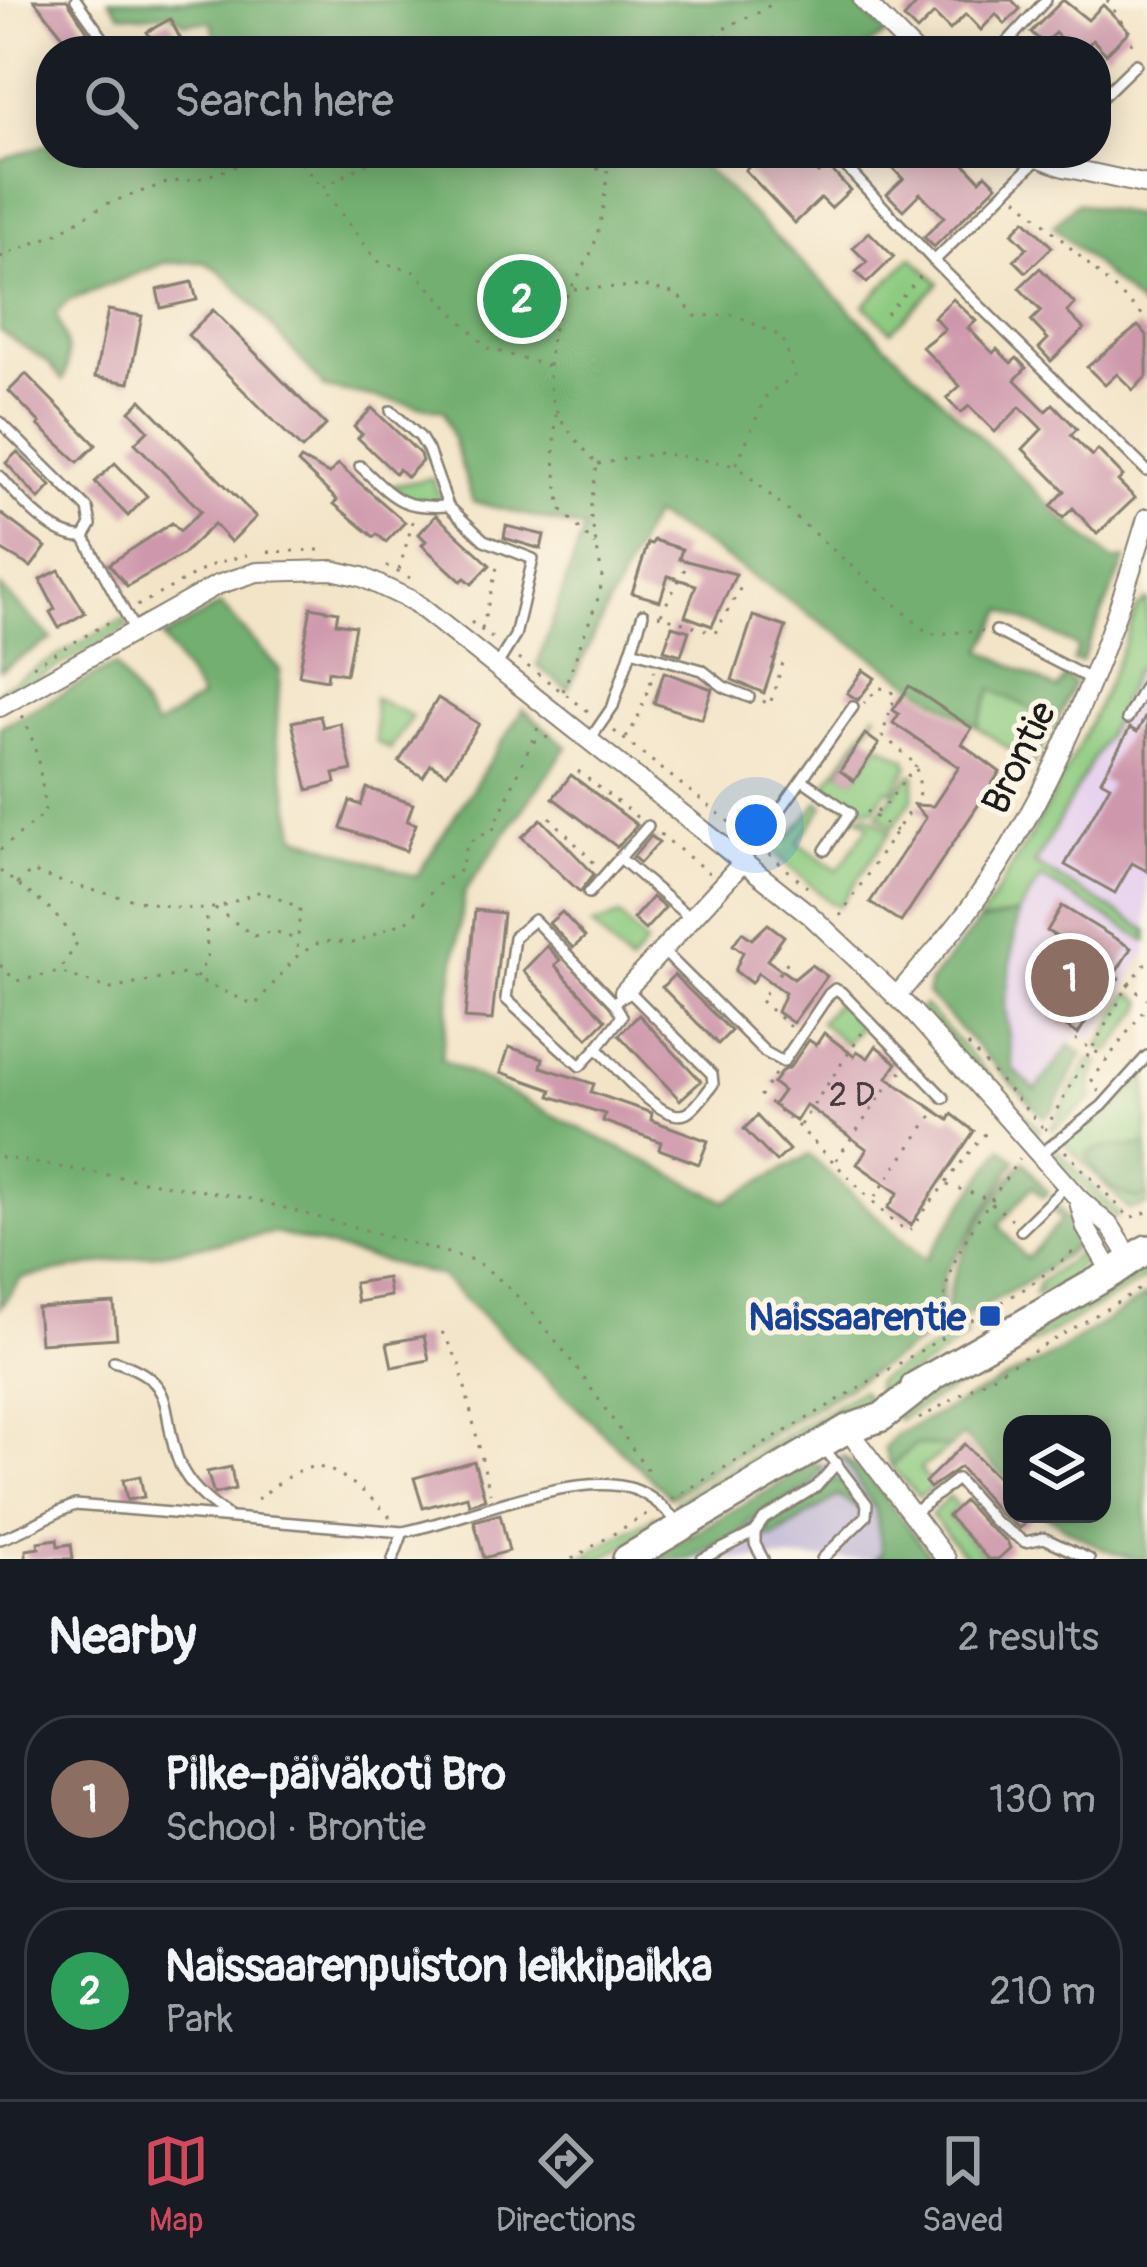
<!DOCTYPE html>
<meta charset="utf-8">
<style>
body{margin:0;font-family:Pangolin,sans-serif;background:#242831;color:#f1f3f6}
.controls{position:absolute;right:36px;bottom:36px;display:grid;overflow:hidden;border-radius:24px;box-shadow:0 6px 30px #0003}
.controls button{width:108px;height:108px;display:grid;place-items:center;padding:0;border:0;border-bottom:3px solid #363941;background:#171b24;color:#f1f3f6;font:60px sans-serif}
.you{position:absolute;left:756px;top:825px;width:42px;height:42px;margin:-30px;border:9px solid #fff;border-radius:50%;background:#1a73e8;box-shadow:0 0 0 18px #1a73e833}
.badge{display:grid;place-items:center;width:78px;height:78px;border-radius:50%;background:#d1495b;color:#fff;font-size:39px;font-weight:700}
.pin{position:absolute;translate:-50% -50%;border:6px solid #fff;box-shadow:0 3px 12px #0006}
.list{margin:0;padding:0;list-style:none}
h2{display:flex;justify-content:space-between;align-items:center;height:156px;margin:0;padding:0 48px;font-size:51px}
h2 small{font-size:39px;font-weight:400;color:#9ea1a6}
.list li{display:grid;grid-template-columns:78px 1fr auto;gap:36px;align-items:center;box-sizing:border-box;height:168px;margin:0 24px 24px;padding:0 24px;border:3px solid #363941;border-radius:48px}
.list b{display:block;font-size:45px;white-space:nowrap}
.list p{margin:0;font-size:39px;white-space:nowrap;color:#9ea1a6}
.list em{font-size:39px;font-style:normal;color:#9ea1a6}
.icon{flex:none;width:66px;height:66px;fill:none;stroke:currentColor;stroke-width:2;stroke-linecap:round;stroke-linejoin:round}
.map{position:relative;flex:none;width:1147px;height:1559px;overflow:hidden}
.search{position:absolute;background:#171b24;box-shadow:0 6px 30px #0003;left:36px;right:36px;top:36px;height:132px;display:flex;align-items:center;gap:30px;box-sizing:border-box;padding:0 42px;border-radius:48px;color:#9ea1a6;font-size:45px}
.sheet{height:540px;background:#171b24}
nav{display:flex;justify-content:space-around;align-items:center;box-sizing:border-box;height:168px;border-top:3px solid #363941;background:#171b24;font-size:33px;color:#9ea1a6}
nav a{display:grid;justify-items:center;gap:6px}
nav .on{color:#d1495b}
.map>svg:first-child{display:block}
.built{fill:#e7d2ef}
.industrial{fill:#c8bfd8}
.green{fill:#8dcb81;stroke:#54744e;stroke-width:3}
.forest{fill:#72af6f;stroke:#476646;stroke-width:3}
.building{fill:#ce97ac}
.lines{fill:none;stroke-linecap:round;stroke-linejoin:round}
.service-casing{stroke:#888072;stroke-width:14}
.minor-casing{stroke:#888072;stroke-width:22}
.secondary-casing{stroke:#888072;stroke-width:32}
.path{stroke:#888072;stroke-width:3;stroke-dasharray:3 9;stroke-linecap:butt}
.service{stroke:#fff;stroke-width:9}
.minor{stroke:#fff;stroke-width:18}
.secondary{stroke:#fff;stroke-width:27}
.transit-dot{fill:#1a4fb4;stroke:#fcf5e5;stroke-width:4.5}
.labels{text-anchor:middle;stroke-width:10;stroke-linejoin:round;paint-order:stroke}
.number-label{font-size:33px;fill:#483b40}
.street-label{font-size:39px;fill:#1c1c1c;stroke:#fcf5e5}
.transit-label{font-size:39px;font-weight:bold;fill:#164399;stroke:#fcf5e5;text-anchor:end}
</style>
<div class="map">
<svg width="1147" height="1559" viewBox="0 0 1147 1559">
<rect width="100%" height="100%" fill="#fcf5e5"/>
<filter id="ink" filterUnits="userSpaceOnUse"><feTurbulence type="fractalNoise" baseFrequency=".00833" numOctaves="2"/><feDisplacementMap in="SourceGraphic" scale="24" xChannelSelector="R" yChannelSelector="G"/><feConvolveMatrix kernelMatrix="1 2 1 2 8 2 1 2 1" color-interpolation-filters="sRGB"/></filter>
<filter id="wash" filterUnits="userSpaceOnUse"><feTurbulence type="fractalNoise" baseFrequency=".004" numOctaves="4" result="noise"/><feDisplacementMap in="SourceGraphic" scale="48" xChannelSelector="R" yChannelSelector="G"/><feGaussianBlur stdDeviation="2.7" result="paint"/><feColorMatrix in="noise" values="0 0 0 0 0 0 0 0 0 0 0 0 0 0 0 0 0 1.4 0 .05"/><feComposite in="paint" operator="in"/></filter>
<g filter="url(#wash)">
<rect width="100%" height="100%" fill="#f3e4c7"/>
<!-- built -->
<g class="built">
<path d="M1147 660V930L1035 864 1112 725 1134 672Z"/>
<path d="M1041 878 1147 941V951L1093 1040 1078 1035 1036 1090 1013 1069 1005 1004 1018 913Z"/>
</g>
<!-- industrial -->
<path class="industrial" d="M841 1455 876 1511 882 1552 875 1559H689L740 1534 751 1521 811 1486 822 1471 818 1463Z"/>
<!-- green -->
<g class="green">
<path d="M912 257 939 283 891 331 864 305Z"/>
<path d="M433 478 441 503 417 504 391 486Z"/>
<path d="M1147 600V660L1134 672 1112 725 1035 864 1147 930V941L1041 878 1018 913 978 923C1041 821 1098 722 1137 608Z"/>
<path d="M123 619 128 627 0 699V689Z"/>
<path d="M992 689 1057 722 1033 765 977 727Z"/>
<path d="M374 698 412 716 390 749 376 742Z"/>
<path d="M877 712 840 771 854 780 879 744 906 759 908 766 893 791 887 789 874 809 850 808 823 789Z"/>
<path d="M911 774 915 775 913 798 893 827 877 815Z"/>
<path d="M819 801 824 806 798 843 838 870 869 825 857 816 867 815 891 831 839 906 830 902 767 846 776 832 787 840Z"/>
<path d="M620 916 646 944 630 965 592 925Z"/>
<path d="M1133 994 1144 1002 1142 1009 1109 1052 1099 1046 1127 995Z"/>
<path d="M837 1002 862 1024 846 1044 820 1022Z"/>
<path d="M924 1005 1040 1130 1035 1135 919 1010Z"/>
<path d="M1089 1060 1099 1063 1091 1079 1092 1098 1053 1130 1051 1128Z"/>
<path d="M1147 1075V1145L1128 1150 1113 1147 1137 1200 1147 1195V1205L1129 1209 1063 1142 1117 1107Z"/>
<path d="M1057 1150 1119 1214 1115 1219 1052 1156Z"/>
<path d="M1078 1254 1085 1257 1084 1261 1064 1283 1035 1295 1039 1283Z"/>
<path d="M1147 1268V1278L898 1420 895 1415Z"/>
<path d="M964 1331 967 1336 930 1363 876 1392V1381Z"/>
<path d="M861 1390 868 1398 692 1505 676 1506V1501Z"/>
<path d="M915 1444 951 1447 920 1469 933 1487 919 1497 891 1466Z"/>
<path d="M949 1496 958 1507 948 1516 988 1559H967L931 1515Z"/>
<path d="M655 1516 658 1522 654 1528 601 1559H579Z"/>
</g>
<!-- forest -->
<g class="forest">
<path d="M109 0H852L887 34 860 51H758L726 36 711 51H218L212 22 185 23 170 13 142 16 120 14Z"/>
<path d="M51 143V153H690L1063 518 1114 561 1126 559 1081 662 1073 661 1078 647 1004 610 983 650 1057 689 1065 676 1074 683 1057 722 992 689 977 727 703 543 652 515 568 690 537 666 584 529 473 502 444 411 325 388 248 299 220 271 204 262 164 263 68 301 56 314C66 339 73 355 63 381L48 362 0 331V160Z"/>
<path d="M1077 203 1147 218V313L1053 226Z"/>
<path d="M0 587 52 639 0 670Z"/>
<path d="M221 605 280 670 276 738 297 836 416 877 523 709 567 747 465 891 441 1059 726 1201 809 1155 925 1260 1002 1148 1016 1160 944 1274 939 1324 932 1335 670 1497 440 1276 274 1233 21 1278 0 1308V727L115 665 156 727 201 698 163 638Z"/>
<path d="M1018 913 1005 1004 1013 1069 1036 1090 1070 1045 1083 1054 1051 1112 1044 1117 927 994 930 982 978 923Z"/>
<path d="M1147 1145V1195L1138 1200C1114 1192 1095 1179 1087 1154 1105 1142 1127 1150 1147 1145Z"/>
<path d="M1024 1161 1048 1193 1043 1197 1033 1186 999 1225 1026 1259 1061 1221 1053 1210 1059 1207 1075 1231 1076 1246 1032 1279 951 1325C932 1285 997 1192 1024 1161Z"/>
<path d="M1147 1295V1559C1110 1559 1074 1532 1043 1514H1102V1424H1012V1484L963 1436 951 1447 915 1445 891 1466 884 1449 896 1435 1053 1355Z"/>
<path d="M841 1455 867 1475 933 1559H875L882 1552 876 1511Z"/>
<path d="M814 1464 823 1467 811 1486 751 1521 740 1534 689 1559H648Z"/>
<path d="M835 1478 852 1488 856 1506 838 1496 774 1537 764 1538 763 1533 772 1518Z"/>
</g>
<g id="blocks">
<!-- building -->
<g class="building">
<path d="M34 0H67L91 37 73 48Z"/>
<path d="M920 0H1012L1020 9 1005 24 996 14 981 30 966 14 950 30 934 14 917 31 904 18Z"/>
<path d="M1063 0 1088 20 1103 5 1129 31 1106 54 1093 40 1082 51H1073L1055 33 1044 44 1031 32Z"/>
<path d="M170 19 187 51H158L147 32Z"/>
<path d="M762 153H799L818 173 827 165 850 190 831 208 821 198 795 223 745 170Z"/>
<path d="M896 153H954L980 180 986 174 997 185 934 247 924 237 944 217 920 193 903 210 887 194 903 179 887 162Z"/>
<path d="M1025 220 1052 247 1026 272 1014 260 1027 248 1012 233Z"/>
<path d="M869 232 894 257 867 283 856 272 867 262 853 248Z"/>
<path d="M1040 268 1075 304 1067 312 1084 329 1051 361 1039 348 1048 339 1031 321 1041 311 1019 288Z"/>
<path d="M192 282 197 300 161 308 157 290Z"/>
<path d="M953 299 976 321 968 328 993 353 997 349 1011 363 1017 358 1026 368 1015 380 1046 411 1053 404 1077 429 1071 435 1092 456 1098 450 1123 476 1118 481 1135 498 1097 534 1073 508 1063 518 1051 506 1065 491 1023 449 1042 429 1020 407 995 432 969 406 961 413 947 398 960 386 922 347 945 329 934 317Z"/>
<path d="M108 310 142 316 129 383 95 377Z"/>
<path d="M213 310 326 425 302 449 188 335Z"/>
<path d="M1138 326 1147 335V376L1133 390 1117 374 1105 385 1087 367Z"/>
<path d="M26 374 96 445 78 462 38 425 40 423 9 391Z"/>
<path d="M141 400 256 517 231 542 214 524 182 555 127 586 109 564 172 523 180 531 201 511 135 443 148 430 130 411Z"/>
<path d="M372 408 420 454 422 461 407 477 399 469 395 473 358 438 362 434 354 427Z"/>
<path d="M17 452 51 486 39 499 6 463Z"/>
<path d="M301 459 329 474 338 464 405 522 386 542 377 534 374 537 334 504 337 500 298 463Z"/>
<path d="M115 463 147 496 128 516 95 482Z"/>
<path d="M0 513 46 547 31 567 0 549Z"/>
<path d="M436 515 490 565 472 584 465 578 461 581 422 545 426 541 419 534Z"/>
<path d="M506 526 544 535 541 549 504 538Z"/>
<path d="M654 540 682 549 679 559 736 574 712 626 685 616 696 585 668 576 660 601 632 593 648 543 652 544Z"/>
<path d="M59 570 85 613 59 628 50 612 55 609 40 580Z"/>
<path d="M311 607 338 612 336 623 355 626 346 674 328 671 327 680 299 675Z"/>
<path d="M753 616 786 627 764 693 732 680Z"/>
<path d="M672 626 689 631 681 655 664 650Z"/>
<path d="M863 670 875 678 858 700 847 693Z"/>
<path d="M664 672 712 689 702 719 654 703Z"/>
<path d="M909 686 972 728 962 744 1000 772 901 922 870 902 926 818 914 805 933 806 959 767 893 723 899 714 893 710Z"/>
<path d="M438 698 479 724 447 774 431 764 423 777 399 762Z"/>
<path d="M1147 714V871L1132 863 1115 893 1065 865 1110 785 1101 780 1130 728 1137 732Z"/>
<path d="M320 716 323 727 340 723 352 770 334 774 336 783 308 790 292 722Z"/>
<path d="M865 734 879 744 854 781 840 771Z"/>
<path d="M571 775 637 825 617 847 553 798Z"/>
<path d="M367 788 413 804 407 821 416 824 406 851 341 828 350 801 361 805Z"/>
<path d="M541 819 594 874 580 892 522 837Z"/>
<path d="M651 836 659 842 640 863 633 857Z"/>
<path d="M652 897 665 908 645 930 633 919Z"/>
<path d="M1062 906 1131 948 1078 1034 1051 1018 1089 956 1047 931Z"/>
<path d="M475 910 503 913 492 1020 465 1018Z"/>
<path d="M562 912 585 937 573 948 549 923Z"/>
<path d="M768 924 784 936 767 960 794 979 811 965 827 976 793 1023 777 1012 785 993 758 973 751 983 735 971 743 952 733 945 742 932 752 939Z"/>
<path d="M547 946 560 960 555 965 565 977 606 1020 588 1038 523 971Z"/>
<path d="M674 975 731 1031 718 1044 662 987Z"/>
<path d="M639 1015 701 1081 680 1100 619 1035Z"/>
<path d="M824 1033 854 1056 857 1051 868 1058 876 1046 897 1063 887 1078 949 1120 952 1114 974 1131 911 1225 888 1208 898 1193 857 1164 867 1149 806 1105 796 1121 773 1105 783 1091 773 1083 782 1071 790 1067 809 1040 816 1045Z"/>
<path d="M509 1047 543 1058 541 1067 594 1084 591 1092 652 1113 651 1120 708 1141 699 1164 659 1149 661 1142 603 1121 605 1114 550 1096 552 1090 501 1072Z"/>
<path d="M757 1116 789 1150 776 1162 744 1129Z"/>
<path d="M387 1278 390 1296 357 1302 354 1283Z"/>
<path d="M114 1303 117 1338 40 1343 37 1308Z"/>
<path d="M424 1336 429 1360 392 1367 387 1343Z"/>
<path d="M964 1444 1012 1492V1514H1034L1020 1528 1000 1514 960 1467 930 1488 925 1482Z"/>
<path d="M474 1461 485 1499 469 1504 467 1496 423 1508 414 1478Z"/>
<path d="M231 1467 235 1489 214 1494 207 1472Z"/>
<path d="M140 1476 144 1497 127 1500 123 1480Z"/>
<path d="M964 1501 988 1527 1007 1541 1010 1548 998 1559H988L948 1516Z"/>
<path d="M500 1514 509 1551 484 1558 474 1521Z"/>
<path d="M57 1539 58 1546 71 1544 73 1559H26V1550L39 1548 38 1542Z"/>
</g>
</g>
</g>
<g filter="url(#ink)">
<use href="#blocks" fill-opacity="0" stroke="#888072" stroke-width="3"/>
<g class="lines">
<defs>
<g id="service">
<path d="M76 0 112 51"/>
<path d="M999 51 1046 0"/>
<path d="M1096 103 1136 64"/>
<path d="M833 153 934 261 1147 471"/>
<path d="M934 261 1039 158"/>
<path d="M391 411 420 437 428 450 448 506 484 540 533 559 515 636 497 665"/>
<path d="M0 422 88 509 91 525 84 537"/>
<path d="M360 466C394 498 400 509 448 506"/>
<path d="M0 476C19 498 53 539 84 537L135 631"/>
<path d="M996 631 1090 679"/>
<path d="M631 650 702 670 724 687 749 697"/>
<path d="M1127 719 1147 682"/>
<path d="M591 738 613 706 643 614"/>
<path d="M804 781 850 813 825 850"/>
<path d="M620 858 690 918"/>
<path d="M744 861 853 707"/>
<path d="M589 893 648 826"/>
<path d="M534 920 615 1004 624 992 632 994 712 1074 713 1084C706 1093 697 1107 687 1113 663 1126 614 1065 597 1048L580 1066 506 999 514 937Z"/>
<path d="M663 951 765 1052 783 1062 829 994 835 989 841 992 944 1098"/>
<path d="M597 1048 622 1016 615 1004"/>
<path d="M1042 1153 1102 1106 1147 1056"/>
<path d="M1021 1230 1068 1184"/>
<path d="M114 1361C183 1382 158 1413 180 1465 189 1485 208 1502 226 1514"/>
<path d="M911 1515 957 1479 994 1521 1025 1542 1044 1538 1089 1559"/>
<path d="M0 1539C27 1531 48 1515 75 1505L403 1532C465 1520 574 1469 633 1489 651 1495 665 1509 679 1523"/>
<path d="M393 1559 403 1532"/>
<path d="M702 1559 755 1532"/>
<path d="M763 1559 755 1544V1532L764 1519 816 1487 837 1463"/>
<path d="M822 1559 866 1516 867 1504 824 1448"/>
</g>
<g id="minor">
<path d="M863 0 914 51"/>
<path d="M1028 153 1064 167 1147 185"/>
<path d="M0 707 217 585 257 572 332 570 362 577 413 601 810 915 912 1011 1078 1198 1111 1227 1132 1261"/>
<path d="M624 992 744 861"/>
<path d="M896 997C921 966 950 937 973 904 1054 791 1108 651 1147 518"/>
<path d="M1078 1198 1086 1228 1112 1273"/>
<path d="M847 1429 946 1559"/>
</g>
<g id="secondary">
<path d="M915 1386 1112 1273 1147 1249"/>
<path d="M627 1559 847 1429 882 1417 929 1380"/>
</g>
</defs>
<!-- service casing -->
<use href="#service" class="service-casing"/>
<!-- minor casing -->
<use href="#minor" class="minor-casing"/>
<!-- secondary casing -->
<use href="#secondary" class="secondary-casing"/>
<!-- path -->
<g class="path">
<path d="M1107 0 1130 34 1133 51"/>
<path d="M696 51 728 26 764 10 775 0"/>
<path d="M294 153 321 187"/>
<path d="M372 153 371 161 322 188 377 261 415 272 487 348 548 366"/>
<path d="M564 153 606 173"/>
<path d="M1017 198 1147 319"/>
<path d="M0 257 56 234 106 204 169 182 195 180 243 164 255 153"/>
<path d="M574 289 644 286 677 294 695 316 735 315 782 337 795 376 767 394 736 465 929 634 983 631"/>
<path d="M886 314 924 272"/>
<path d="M556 414 554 460 561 509 595 545"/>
<path d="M598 464 660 453 736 465"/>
<path d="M268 552 319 550"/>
<path d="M386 566 410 578"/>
<path d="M399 570 413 521"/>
<path d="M137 606 216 563 247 555"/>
<path d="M661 614 688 563"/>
<path d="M658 615 715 633 741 587"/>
<path d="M471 622 492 638"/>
<path d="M482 629 498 563"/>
<path d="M518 659 592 714"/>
<path d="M33 666 113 620"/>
<path d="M563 691 600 593 602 575 590 512 597 465C583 446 561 426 554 404 545 377 549 338 559 312 568 288 585 270 594 245 604 215 606 184 609 153"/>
<path d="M762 701 770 704 783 663 772 659"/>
<path d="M614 731 743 833"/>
<path d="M626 738 637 720 655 670"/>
<path d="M534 742 553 735"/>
<path d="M578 771 638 818"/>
<path d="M866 811 873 815 887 803 916 765"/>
<path d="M874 816 896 831"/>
<path d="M550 817 596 865"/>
<path d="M660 834 709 873"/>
<path d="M0 850 45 813C42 778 38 747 22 715"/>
<path d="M769 854 807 887"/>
<path d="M0 871 49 908 78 941 60 971"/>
<path d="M17 884 32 871C60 885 177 912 207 909 225 907 243 897 261 891L300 908 297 953"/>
<path d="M215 908 254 936 274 931 295 939"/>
<path d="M840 916 918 798C924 764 907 755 882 736L895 696 889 689 879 688 864 703"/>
<path d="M0 965 16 981 59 972 111 989 184 974 255 1005 298 955 322 941 355 943 411 919 435 887 462 869C463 846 472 837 493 830L540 723"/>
<path d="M196 978 207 959 206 909"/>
<path d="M1104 993 1108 996 1119 978 1147 999"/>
<path d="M790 1027 760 1000 791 957"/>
<path d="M1075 1039 1106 1058"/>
<path d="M968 1045 1046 1131"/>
<path d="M775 1074 761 1095 799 1127 895 1224 909 1231 981 1137 990 1131"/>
<path d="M1099 1092 1092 1080 1147 1006"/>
<path d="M800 1125 862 1033"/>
<path d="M1045 1130 1129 984 1147 962"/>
<path d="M1065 1151 1129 1217"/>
<path d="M0 1157 252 1199 473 1260C538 1299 601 1406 647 1469V1476"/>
<path d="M836 1160 893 1079 902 1072"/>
<path d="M947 1185 981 1196 1012 1219"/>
<path d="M875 1197 935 1111"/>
<path d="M1132 1217 1147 1212"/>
<path d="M442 1332 459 1362 490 1493"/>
<path d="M947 1332C929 1272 988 1208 1019 1159"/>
<path d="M919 1419 1147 1285"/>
<path d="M257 1499C272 1489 290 1472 308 1468 334 1461 373 1499 390 1517"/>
<path d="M672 1499 1029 1286 1077 1249"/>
<path d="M572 1559 648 1513"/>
</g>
<!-- service -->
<use href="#service" class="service"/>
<!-- minor -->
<use href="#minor" class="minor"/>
<!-- secondary -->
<use href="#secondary" class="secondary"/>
</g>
</g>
<!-- markers -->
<rect class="transit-dot" x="978" y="1304" width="24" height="24" rx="6"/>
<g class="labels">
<!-- number labels -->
<g class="number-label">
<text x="852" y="1106">2 D</text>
</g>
<!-- street labels -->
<g class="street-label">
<text transform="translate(1018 757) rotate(-64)" y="14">Brontie</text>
</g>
<!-- transit labels -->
<g class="transit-label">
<text x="966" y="1330">Naissaarentie</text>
</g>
</g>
</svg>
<div class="controls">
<button><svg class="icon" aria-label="layers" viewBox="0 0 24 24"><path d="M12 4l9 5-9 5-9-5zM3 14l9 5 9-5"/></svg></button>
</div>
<div class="you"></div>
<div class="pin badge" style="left:1070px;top:978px;background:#8d6e63">1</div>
<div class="pin badge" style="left:522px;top:299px;background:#2e9e5b">2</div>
<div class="search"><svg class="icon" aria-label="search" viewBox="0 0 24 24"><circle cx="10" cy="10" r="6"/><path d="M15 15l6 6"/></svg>Search here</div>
</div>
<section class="sheet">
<h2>Nearby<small>2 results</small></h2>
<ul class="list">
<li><span class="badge" style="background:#8d6e63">1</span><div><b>Pilke-päiväkoti Bro</b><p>School · Brontie</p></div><em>130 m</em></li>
<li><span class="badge" style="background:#2e9e5b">2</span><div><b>Naissaarenpuiston leikkipaikka</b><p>Park</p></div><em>210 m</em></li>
</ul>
</section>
<nav>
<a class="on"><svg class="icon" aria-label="map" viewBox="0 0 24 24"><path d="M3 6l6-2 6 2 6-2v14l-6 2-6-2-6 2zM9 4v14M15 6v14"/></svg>Map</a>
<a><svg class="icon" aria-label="directions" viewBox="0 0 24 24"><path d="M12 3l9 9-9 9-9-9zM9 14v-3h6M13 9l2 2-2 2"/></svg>Directions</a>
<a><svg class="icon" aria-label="saved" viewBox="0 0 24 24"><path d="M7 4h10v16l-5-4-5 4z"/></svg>Saved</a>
</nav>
